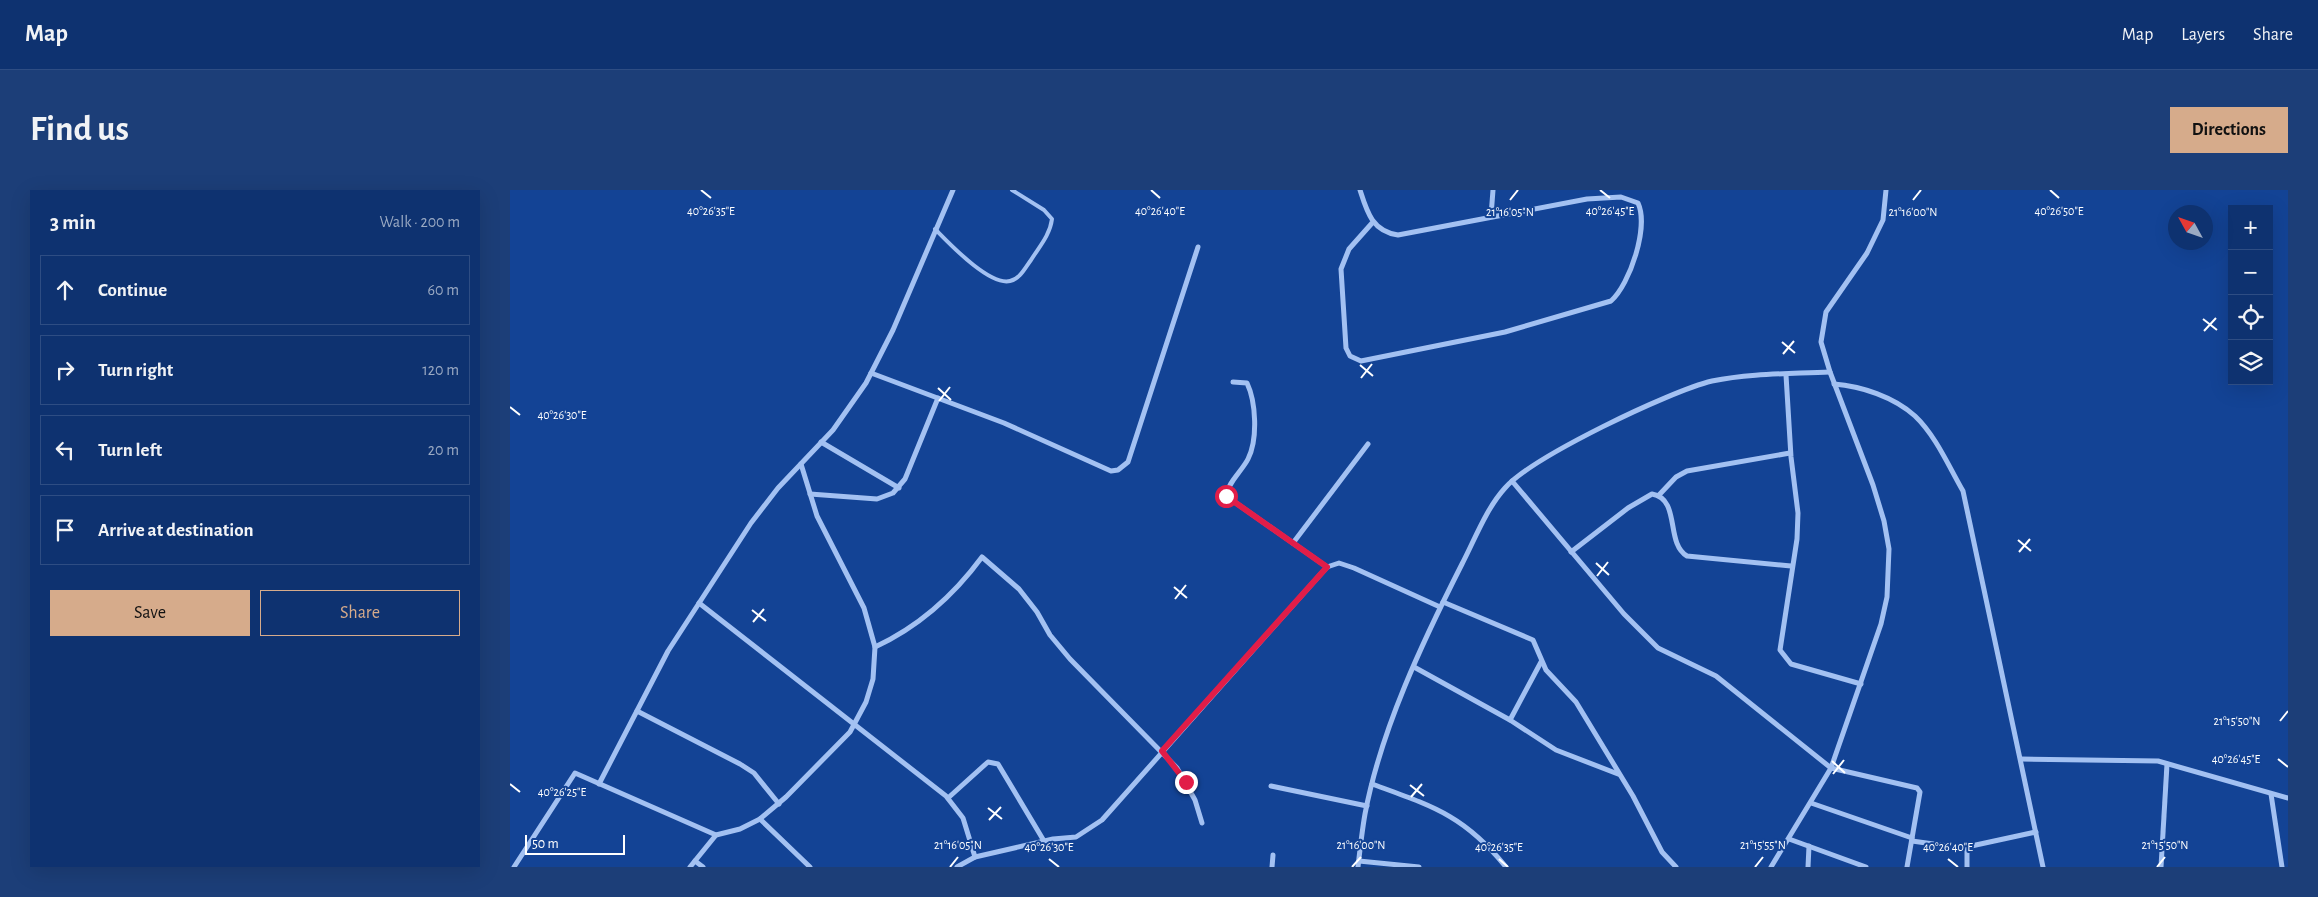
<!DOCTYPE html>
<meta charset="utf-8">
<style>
body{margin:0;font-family:"Alegreya Sans",sans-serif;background:#1c3e78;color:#f1f3f6}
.controls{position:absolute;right:15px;top:15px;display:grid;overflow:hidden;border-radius:0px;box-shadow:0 5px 20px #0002}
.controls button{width:45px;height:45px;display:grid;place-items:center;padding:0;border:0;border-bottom:1px solid #2e4d83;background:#0e3270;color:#f1f3f6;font:25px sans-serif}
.compass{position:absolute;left:1658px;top:15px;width:45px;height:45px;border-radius:50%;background:#0e3270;box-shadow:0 5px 20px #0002;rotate:310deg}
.scale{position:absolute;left:15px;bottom:12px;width:100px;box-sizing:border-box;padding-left:5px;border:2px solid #fff;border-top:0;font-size:14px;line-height:18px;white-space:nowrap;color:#fff;-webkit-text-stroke:4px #134395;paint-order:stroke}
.stop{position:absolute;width:15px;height:15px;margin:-11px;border:4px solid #e11d48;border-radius:50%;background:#fff}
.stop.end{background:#e11d48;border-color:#fff;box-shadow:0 1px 5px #0008}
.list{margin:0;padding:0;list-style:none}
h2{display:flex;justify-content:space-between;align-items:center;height:65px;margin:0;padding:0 20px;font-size:21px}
h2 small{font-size:16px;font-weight:400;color:#9baac3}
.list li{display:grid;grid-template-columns:32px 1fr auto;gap:15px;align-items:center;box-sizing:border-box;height:70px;margin:0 10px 10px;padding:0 10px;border:1px solid #2e4d83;border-radius:0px}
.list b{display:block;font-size:19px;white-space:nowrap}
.list em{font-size:16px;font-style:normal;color:#9baac3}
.actions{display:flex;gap:10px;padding:15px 20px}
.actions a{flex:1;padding:11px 0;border:1px solid #d6ab8b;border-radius:0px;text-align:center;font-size:18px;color:#d6ab8b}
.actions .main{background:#d6ab8b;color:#111}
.icon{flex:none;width:28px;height:28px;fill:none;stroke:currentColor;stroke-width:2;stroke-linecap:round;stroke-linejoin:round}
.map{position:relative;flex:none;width:1778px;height:677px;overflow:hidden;border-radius:0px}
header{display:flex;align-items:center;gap:30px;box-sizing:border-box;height:70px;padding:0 25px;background:#0e3270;border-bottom:1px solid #2e4d83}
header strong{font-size:24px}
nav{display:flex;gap:28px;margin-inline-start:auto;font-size:18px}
.intro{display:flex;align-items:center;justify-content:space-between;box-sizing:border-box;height:120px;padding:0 30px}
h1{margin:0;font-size:35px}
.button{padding:12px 22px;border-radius:0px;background:#d6ab8b;color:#111;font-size:18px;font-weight:700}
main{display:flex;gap:30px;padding:0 30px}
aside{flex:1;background:#0e3270;border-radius:0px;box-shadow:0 5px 20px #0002}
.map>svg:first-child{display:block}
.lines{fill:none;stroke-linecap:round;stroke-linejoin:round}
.service{stroke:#a3c1f2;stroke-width:4}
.minor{stroke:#a3c1f2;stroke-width:5}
.route{stroke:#e11d48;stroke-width:6}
.ticks{fill:none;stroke:#fff;stroke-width:2}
.ticks-label{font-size:12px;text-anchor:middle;fill:#fff;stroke:#134395;stroke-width:4;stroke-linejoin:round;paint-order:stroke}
</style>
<header>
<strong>Map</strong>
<nav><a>Map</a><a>Layers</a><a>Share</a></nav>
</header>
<div class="intro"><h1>Find us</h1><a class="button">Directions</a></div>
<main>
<aside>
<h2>3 min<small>Walk · 200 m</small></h2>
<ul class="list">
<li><svg class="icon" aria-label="ahead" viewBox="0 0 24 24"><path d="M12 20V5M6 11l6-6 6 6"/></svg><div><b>Continue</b></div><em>60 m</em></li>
<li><svg class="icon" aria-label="right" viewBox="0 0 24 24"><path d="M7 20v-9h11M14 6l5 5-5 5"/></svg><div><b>Turn right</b></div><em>120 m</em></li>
<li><svg class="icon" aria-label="left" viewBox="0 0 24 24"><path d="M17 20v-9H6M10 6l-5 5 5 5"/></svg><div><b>Turn left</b></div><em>20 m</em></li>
<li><svg class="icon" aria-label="arrive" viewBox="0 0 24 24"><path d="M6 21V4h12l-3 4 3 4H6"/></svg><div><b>Arrive at destination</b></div></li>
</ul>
<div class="actions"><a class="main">Save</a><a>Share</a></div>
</aside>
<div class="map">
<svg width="1778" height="677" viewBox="0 0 1778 677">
<rect width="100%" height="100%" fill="#134395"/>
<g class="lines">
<!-- service -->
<path class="service" d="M425 39C439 53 479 96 500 91 510 89 515 78 521 70 529 57 540 45 542 29L534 20 502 0"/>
<!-- minor -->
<g class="minor">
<path d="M850 0C857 22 862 41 888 45L1077 9 1111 7 1128 13C1139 37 1120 94 1101 111L995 142 851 171 840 166 836 158 831 79 839 59 863 32"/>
<path d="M981 26 983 0"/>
<path d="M361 183 494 233 601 281 608 280 618 272 688 57"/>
<path d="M1276 185 1281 267 1288 323 1287 349 1270 460 1281 474 1351 494"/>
<path d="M723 192 737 193C746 212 748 249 738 269 732 281 718 292 716 306L817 377"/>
<path d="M1324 194C1351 196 1384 207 1405 226 1426 246 1439 277 1453 301L1533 677"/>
<path d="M311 252 389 298"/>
<path d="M1002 291 1114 424 1148 458 1206 486 1321 578 1407 598 1410 602 1397 677"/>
<path d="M300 304 367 309 383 303 395 289 428 208"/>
<path d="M1149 305 1166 287 1177 281 1280 263"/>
<path d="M783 353 858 254"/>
<path d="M1061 362 1118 318 1142 304C1171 309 1155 353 1177 366L1281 376"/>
<path d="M933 412 1023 450 1036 480 1066 512 1123 606 1152 662 1166 677"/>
<path d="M189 413 436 606 453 628 465 667"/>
<path d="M365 457C408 437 444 405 472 367L509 399 527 422 540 445 560 469 667 578 685 610 692 633"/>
<path d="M904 477 1000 530 1046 560 1108 584"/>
<path d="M127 521 230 574 244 583 269 614"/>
<path d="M1000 530 1031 472"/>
<path d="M1511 569 1648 571 1778 608"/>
<path d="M89 594 158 461 241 333 268 298 323 240 356 193 383 140 443 0"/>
<path d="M862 594C922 616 954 625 996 677"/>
<path d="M761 596 857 616"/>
<path d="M1761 604 1772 677"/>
<path d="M438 608 478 572 488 574 534 651"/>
<path d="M1301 613 1402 648"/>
<path d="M250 629 300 677"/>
<path d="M1279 649 1356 677"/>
<path d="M1402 651 1452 658 1526 642"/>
<path d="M1457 658V677"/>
<path d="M185 671 193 677"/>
<path d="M849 671 909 677"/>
<path d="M4 677 65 583 206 645"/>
<path d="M180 677 206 645 230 639 250 629 276 607 340 542 356 512 363 489 365 457 354 418 307 326 291 274"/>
<path d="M447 677 465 667 543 649 566 647 592 630 817 377 829 373 844 378 930 417"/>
<path d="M762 677 763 665"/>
<path d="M848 677C850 659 852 641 855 624 871 539 913 451 952 374 965 349 976 319 995 298 1022 267 1160 201 1202 191 1240 183 1280 184 1320 182"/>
<path d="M1261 677 1321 578 1371 434 1377 407 1379 359 1374 331 1363 295 1320 182 1311 152 1316 122 1357 63 1373 30 1376 0"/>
<path d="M1298 677 1299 656"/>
<path d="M1651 677 1657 574"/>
</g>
</g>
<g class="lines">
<!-- route -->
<path class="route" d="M676 592 652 561 817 377 716 306"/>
</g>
<!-- ticks -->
<path class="ticks" d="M191 0 201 8M641 0 650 8M1090 0 1100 8M1540 0 1549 8M1000 10 1008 0M1403 10 1411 0M1693 129 1707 140M1694 141 1706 128M1272 152 1285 163M1273 164 1284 151M850 175 863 186M851 188 862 174M428 198 441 210M429 211 440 197M0 217 10 225M1508 350 1521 361M1509 362 1520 349M1086 373 1099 385M1087 386 1098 372M664 397 677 408M665 409 676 395M242 420 256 431M243 432 254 419M1770 531 1778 521M1768 569 1778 577M1322 571 1335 583M1323 584 1334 570M0 594 10 602M900 595 914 606M901 607 912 594M478 618 492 629M479 630 491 617M539 669 549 677M989 669 998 677M1438 669 1448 677M440 677 448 667M842 677 851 667M1245 677 1253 667M1647 677 1655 667"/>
<g class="ticks-label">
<text x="1549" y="25">40°26'50"E</text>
<text x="201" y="25">40°26'35"E</text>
<text x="650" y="25">40°26'40"E</text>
<text x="1100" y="25">40°26'45"E</text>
<text x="1000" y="26">21°16'05"N</text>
<text x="1403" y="26">21°16'00"N</text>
<text x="52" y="229">40°26'30"E</text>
<text x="1727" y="535">21°15'50"N</text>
<text x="1726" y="573">40°26'45"E</text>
<text x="52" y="606">40°26'25"E</text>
<text x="448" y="659">21°16'05"N</text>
<text x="851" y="659">21°16'00"N</text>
<text x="1253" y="659">21°15'55"N</text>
<text x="1655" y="659">21°15'50"N</text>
<text x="539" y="661">40°26'30"E</text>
<text x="989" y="661">40°26'35"E</text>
<text x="1438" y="661">40°26'40"E</text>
</g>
</svg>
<div class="controls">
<button>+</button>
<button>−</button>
<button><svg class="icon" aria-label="locate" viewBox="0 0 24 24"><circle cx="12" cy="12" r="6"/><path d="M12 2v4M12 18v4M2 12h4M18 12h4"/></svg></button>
<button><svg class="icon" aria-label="layers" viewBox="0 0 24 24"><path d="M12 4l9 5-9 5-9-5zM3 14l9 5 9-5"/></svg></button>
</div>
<svg class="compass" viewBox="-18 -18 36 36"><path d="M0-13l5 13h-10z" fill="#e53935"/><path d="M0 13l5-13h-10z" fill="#9baac3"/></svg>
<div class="scale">50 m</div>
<div class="stop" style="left:716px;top:306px"></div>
<div class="stop end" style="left:676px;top:592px"></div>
</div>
</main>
